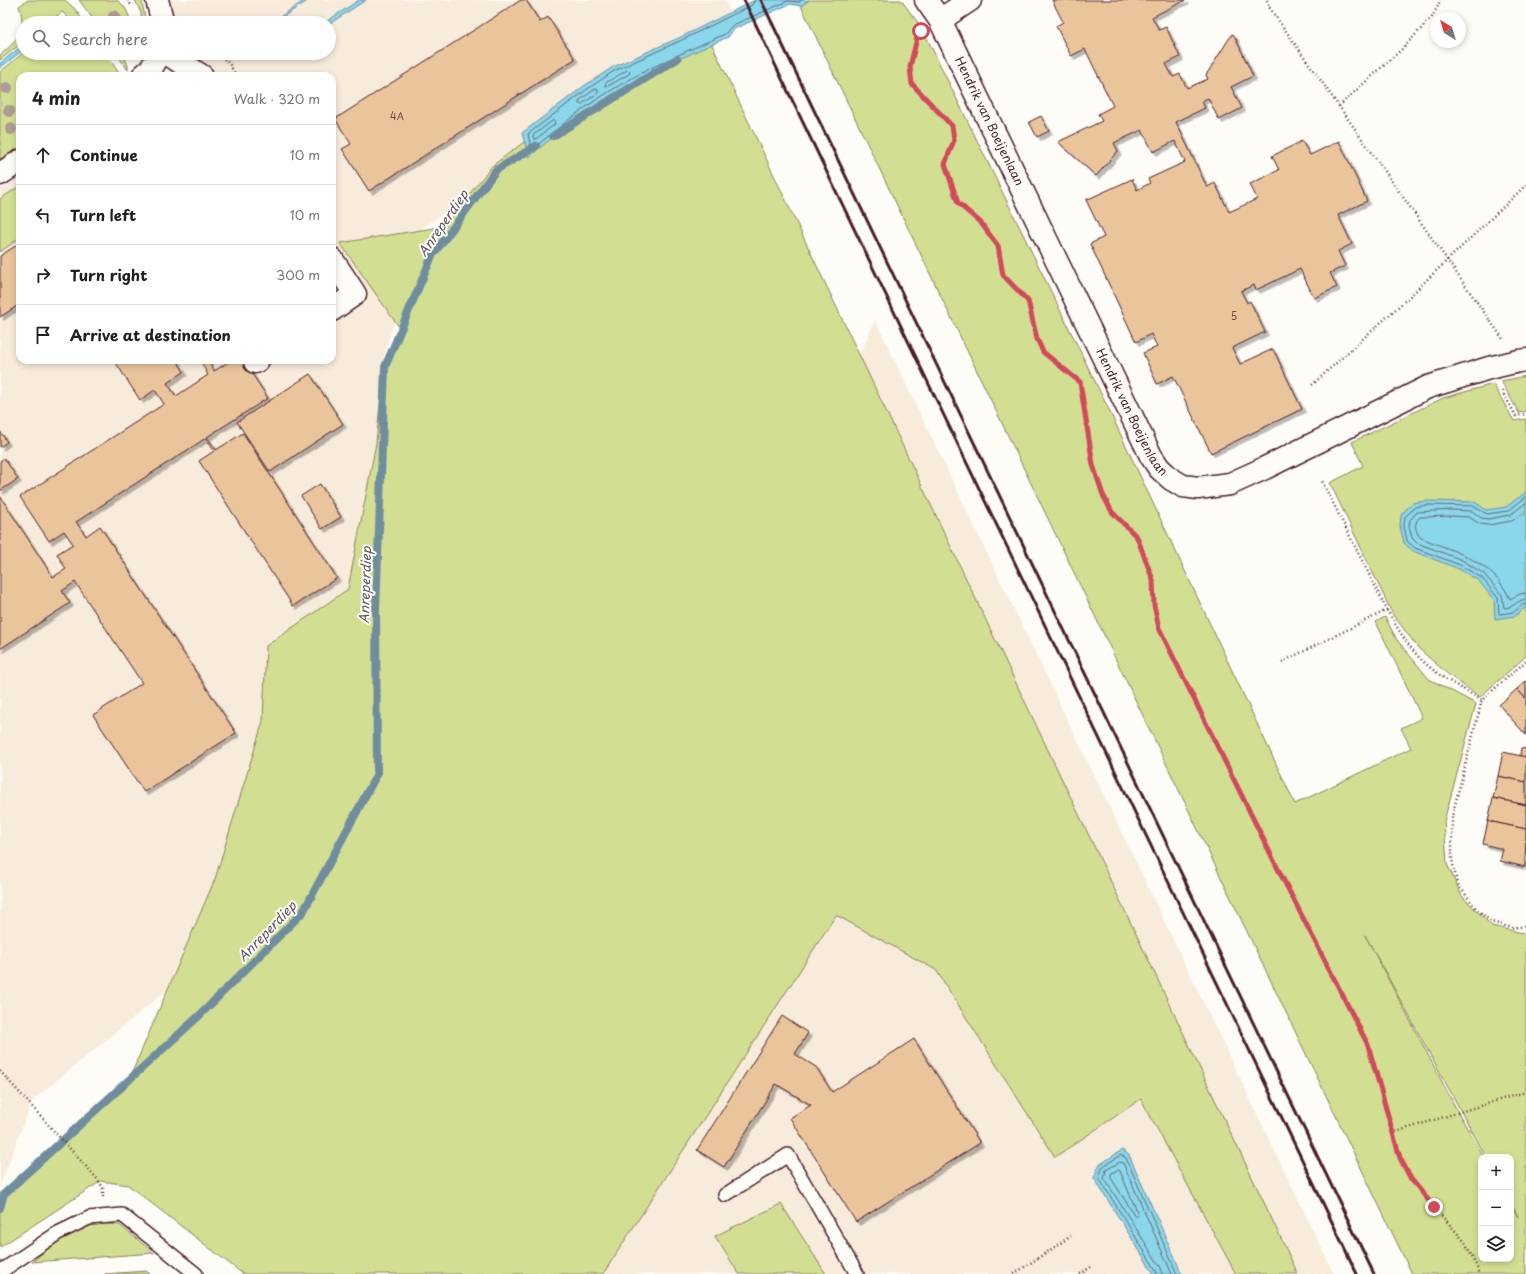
<!DOCTYPE html>
<meta charset="utf-8">
<style>
body{margin:0;font-family:"Playpen Sans",sans-serif;background:#f6f6f6;color:#202124}
.controls{position:absolute;right:12px;bottom:12px;display:grid;overflow:hidden;border-radius:8px;box-shadow:0 2px 6px #0003}
.controls button{width:36px;height:36px;display:grid;place-items:center;padding:0;border:0;border-bottom:1px solid #e0e0e0;background:#fff;color:#202124;font:20px sans-serif}
.compass{position:absolute;left:1430px;top:12px;width:36px;height:36px;border-radius:50%;background:#fff;box-shadow:0 2px 6px #0003;rotate:322deg}
.stop{position:absolute;width:12px;height:12px;margin:-9px;border:3px solid #d1495b;border-radius:50%;background:#fff}
.stop.end{background:#d1495b;border-color:#fff;box-shadow:0 1px 4px #0008}
.list{margin:0;padding:0;list-style:none}
h2{display:flex;justify-content:space-between;align-items:center;height:52px;margin:0;padding:0 16px;font-size:17px}
h2 small{font-size:13px;font-weight:400;color:#757577}
.list li{display:grid;grid-template-columns:26px 1fr auto;gap:12px;align-items:center;box-sizing:border-box;height:60px;padding:0 16px;border-top:1px solid #e0e0e0}
.list b{display:block;font-size:15px;white-space:nowrap}
.list em{font-size:13px;font-style:normal;color:#757577}
.icon{flex:none;width:22px;height:22px;fill:none;stroke:currentColor;stroke-width:2;stroke-linecap:round;stroke-linejoin:round}
.map{position:relative;flex:none;width:1526px;height:1274px;overflow:hidden}
.search{position:absolute;background:#fff;box-shadow:0 2px 6px #0003;left:16px;top:16px;width:320px;height:44px;display:flex;align-items:center;gap:10px;box-sizing:border-box;padding:0 14px;border-radius:22px;color:#757577;font-size:15px}
.panel{position:absolute;background:#fff;box-shadow:0 2px 6px #0003;left:16px;top:72px;width:320px;height:292px;border-radius:12px}
.map>svg:first-child{display:block}
.built{fill:#f7ebdb}
.green{fill:#d2df92;stroke:#8e7f5e;fill-rule:evenodd}
.water{fill:#8ad6ea;stroke:#708d9e}
.lines{fill:none;stroke-linecap:round;stroke-linejoin:round}
.shore{stroke:#646877;stroke-width:1}
.stream{stroke:#708d9e;stroke-width:8}
.building{fill:#eac49b;stroke:#4a1f2b;filter:url(#shadow)}
.lane-casing{stroke:#4a1f2b;stroke-width:16}
.street-casing{stroke:#4a1f2b;stroke-width:25}
.path{stroke:#4a1f2b;stroke-width:2.5;stroke-dasharray:1 3;stroke-linecap:butt}
.lane{stroke:#fdfcf7;stroke-width:13}
.street{stroke:#fdfcf7;stroke-width:22}
.rail{stroke:#4a1f2b;stroke-width:3}
.tree{fill:#ad9d95}
.route{stroke:#d1495b;stroke-width:5}
.labels{text-anchor:middle;stroke-width:4;stroke-linejoin:round;paint-order:stroke}
.number-label{font-size:10px;fill:#724847}
.street-label{font-size:12px;fill:#4a1f2b;stroke:#fdfcf7}
.water-label{font-size:13px;font-style:italic;fill:#5d5664;stroke:#fdfcf7}
</style>
<div class="map">
<svg width="1526" height="1274" viewBox="0 0 1526 1274">
<defs>
<filter id="shadow"><feDropShadow dx="3.5" dy="3.5" stdDeviation="0" flood-color="#0004"/></filter>
</defs>
<rect width="100%" height="100%" fill="#fdfcf7"/>
<filter id="ink" filterUnits="userSpaceOnUse"><feTurbulence type="fractalNoise" baseFrequency=".025" numOctaves="2"/><feDisplacementMap in="SourceGraphic" scale="8" xChannelSelector="R" yChannelSelector="G"/><feConvolveMatrix kernelMatrix="1 2 1 2 8 2 1 2 1" color-interpolation-filters="sRGB"/></filter>
<g filter="url(#ink)">
<!-- built -->
<g class="built">
<path d="M153 0H724L732 15 423 227 384 355 389 587 173 985 32 1101 0 1186V189L20 176V360H332V76H167L174 53H329V23H167Z"/>
<path d="M875 320 1334 1274H456Z"/>
</g>
<!-- green -->
<g class="green">
<path d="M28 0H65L75 9 85 23H61L67 18V16L62 12 48 23H23V42L0 60V55C18 41 27 29 19 6Z"/>
<path d="M79 0C90 0 104 0 115 0 124 2 130 15 130 23H96Z"/>
<path d="M135 0H144L142 2 146 23H142L141 13Z"/>
<path d="M809 0H901L922 28 1109 410 1295 804 1411 748 1401 728 1422 718 1376 622 1385 617 1397 640 1429 679 1476 704 1444 821 1447 864 1462 896 1492 926 1523 933 1526 932V1274H1412L801 6ZM1365 935 1486 1157H1511V1203L1518 1217 1511 1205V1259H1481V1157H1484L1459 1114Z"/>
<path d="M705 30C901 445 1101 859 1298 1274H1236L1141 1099 1055 1157 936 970 836 915 603 1274H243L128 1185 101 1181 0 1247V1213L4 1194 125 1089 215 879 263 721 266 646 348 589 376 443 380 404 385 362 399 327 340 243 446 226 451 217 492 166 548 124Z"/>
<path d="M23 53H105L121 76H20V147L0 160V72Z"/>
<path d="M116 53H123L128 66V70Z"/>
<path d="M20 186V235L17 240 0 252V199Z"/>
<path d="M1526 376V411L1519 413 1501 381Z"/>
<path d="M1493 384 1514 421 1526 419V656L1480 697 1450 676 1419 649 1393 615 1330 483 1363 466 1352 442 1443 398Z"/>
<path d="M781 1204 826 1274H739L715 1236Z"/>
<path d="M98 1223 120 1225 154 1253 32 1262 67 1233Z"/>
<path d="M146 1271 150 1274H105Z"/>
</g>
<!-- water -->
<g class="water">
<path d="M305 0H309L275 22 274 21Z"/>
<path d="M359 0H366L329 24V23H324Z"/>
<path d="M755 0H809L801 6 790 4 734 29 728 37C688 55 647 72 610 96 581 114 555 135 529 157L522 133 584 86 613 67 683 36Z"/>
<path d="M23 45V50L0 68V63Z"/>
<path d="M1526 492V607L1515 616 1495 619 1494 600 1479 581 1459 569 1413 551 1404 543 1400 526 1401 515 1412 503 1427 501 1475 502 1486 510 1506 507Z"/>
<path d="M1122 1150 1129 1155 1182 1274H1154L1094 1178 1099 1165Z"/>
</g>
<g class="lines">
<!-- shore -->
<g class="shore">
<path d="M755 0 752 5 684 39 614 71 586 90 528 134 531 148H534C557 129 581 109 607 93 644 69 685 52 725 34L733 25 788 1 799 2 802 0"/>
<path d="M628 70 630 72 629 74 608 86H605L606 83Z"/>
<path d="M596 89 598 90V93L582 104H579V101Z"/>
<path d="M554 120 555 124 536 139H534L533 136Z"/>
<path d="M1526 497 1508 511 1487 514 1473 506 1428 505 1415 507 1405 517 1404 526 1407 541 1415 548 1460 565 1482 578 1498 598 1499 614 1514 612 1522 605 1526 604"/>
<path d="M1526 503 1510 515 1488 519 1481 518 1472 511 1452 510 1417 512 1410 520 1409 526 1412 538 1417 543 1462 560 1484 574 1502 595 1504 608C1514 608 1517 600 1526 599"/>
<path d="M1526 511 1512 521 1488 525 1480 524 1469 517 1452 516 1420 517C1413 523 1415 532 1421 538 1456 552 1493 561 1510 599L1520 594 1526 593"/>
<path d="M1118 1170 1120 1171 1138 1214 1137 1217 1135 1216 1111 1178V1174Z"/>
<path d="M1157 1274 1156 1270 1099 1178 1102 1167 1121 1155 1126 1158 1177 1274"/>
<path d="M1162 1274 1161 1268 1104 1178 1106 1170 1120 1162 1123 1163 1172 1274"/>
</g>
<!-- stream -->
<g class="stream">
<path d="M553 136 677 59"/>
<path d="M0 1208 4 1194 200 1015 303 912 377 774 376 610 385 367 432 256 496 170 536 146"/>
</g>
</g>
<!-- building -->
<g class="building">
<path d="M521 0H526L540 22 548 17 575 59 369 191 342 149 351 144 335 119Z"/>
<path d="M1052 0H1186L1152 17 1159 30 1166 27 1180 57 1166 64 1173 77 1180 74 1187 88 1208 79 1206 75 1232 34 1234 35 1253 76 1231 87 1242 108 1219 120 1208 98 1202 101 1205 108 1176 122 1207 187 1215 183 1229 212 1257 199 1250 184 1279 170 1272 156 1302 141 1310 155 1339 141 1367 201 1338 215 1352 244 1338 251 1345 266 1330 273 1337 287 1314 298 1300 269 1256 290 1254 285 1241 291 1247 303 1250 301 1265 332 1232 348 1240 364 1273 349 1302 409 1211 453 1173 376 1157 384 1143 353 1157 347 1151 334 1136 342 1090 244 1104 237 1086 200 1132 179 1137 190 1150 183 1148 179 1185 162 1175 141 1153 152 1142 130 1114 143 1118 151 1096 176 1058 142 1102 121 1098 114 1113 106 1085 49 1071 56 1056 26 1063 22Z"/>
<path d="M1041 116 1049 131 1037 137 1029 122Z"/>
<path d="M20 243V304L0 317V256Z"/>
<path d="M114 360H177L184 372 167 383 176 396 208 375 200 360H208L214 371 232 360H243L268 398 207 437 216 450 243 433 337 578 293 606 199 461 214 451 206 438 76 522 86 536 100 526 236 733 144 792 93 715 142 683 75 582 62 591 70 603 0 649V496L53 577 66 569 57 554 73 544 64 531 49 541 20 497 164 404 155 390 140 400Z"/>
<path d="M310 374 343 424 270 472 237 422Z"/>
<path d="M0 431 7 442 0 447Z"/>
<path d="M4 458 18 479 0 491V461Z"/>
<path d="M320 484 341 517 322 529 301 496Z"/>
<path d="M1526 681V699L1517 689Z"/>
<path d="M1517 689 1526 699V735L1499 705Z"/>
<path d="M1521 748 1526 749V757L1520 756Z"/>
<path d="M1503 752 1526 757V782L1498 776Z"/>
<path d="M1498 776 1526 782V805L1493 798Z"/>
<path d="M1493 798 1526 805V829L1488 821Z"/>
<path d="M1488 821 1526 829 1525 867 1500 861 1503 849 1483 844Z"/>
<path d="M782 1016 808 1033 795 1054 816 1067 832 1092 914 1039 980 1143 856 1222 790 1118 811 1105 776 1084 724 1167 697 1150Z"/>
</g>
<g class="lines">
<defs>
<g id="lane">
<path d="M725 1195 788 1155 857 1274"/>
<path d="M0 1272 58 1233 89 1218 122 1215 196 1274"/>
</g>
<g id="street">
<path d="M157 0 163 23"/>
<path id="s1" d="M926 0 940 20 1151 456 1159 468 1171 479 1183 486 1198 488 1230 484 1265 468 1428 387 1489 368 1519 361 1526 360"/>
<path d="M940 20 970 0"/>
<path d="M166 53 202 76"/>
<path d="M143 76 151 69 160 53"/>
<path d="M0 174 20 161"/>
<path d="M332 259 355 294 332 310"/>
<path d="M255 362 258 360"/>
</g>
</defs>
<!-- lane casing -->
<use href="#lane" class="lane-casing"/>
<!-- street casing -->
<use href="#street" class="street-casing"/>
<!-- path -->
<g class="path">
<path d="M128 0 131 5"/>
<path d="M1267 0 1269 7 1503 339"/>
<path d="M920 34 917 38 910 67 912 84 952 126 954 139 945 164 958 203 981 223 998 246 1003 275 1028 301 1037 339 1043 352 1080 382 1093 465 1103 495 1112 512 1137 537 1153 580 1154 605 1159 628 1280 873 1368 1045 1400 1157 1411 1179 1434 1207 1465 1242 1480 1274"/>
<path d="M220 58C229 59 232 69 236 76"/>
<path d="M1339 106 1402 49 1432 17 1441 0"/>
<path d="M1312 385 1409 297 1526 185"/>
<path d="M1502 391 1516 416 1526 414"/>
<path d="M1387 610C1399 631 1412 654 1432 669 1447 681 1465 690 1482 700"/>
<path d="M1526 661 1482 700 1452 816V860L1457 883 1475 907 1491 922 1513 928 1526 926"/>
<path d="M1282 662 1387 610 1322 481"/>
<path d="M0 1071 99 1181 103 1188V1197"/>
<path d="M1392 1133 1522 1093 1526 1090"/>
<path d="M1014 1274 1071 1236"/>
<path d="M1080 1274 1091 1267"/>
</g>
<!-- lane -->
<use href="#lane" class="lane"/>
<!-- street -->
<use href="#street" class="street"/>
<!-- rail -->
<g class="rail">
<path d="M744 0 1357 1274"/>
<path d="M761 0 1374 1274"/>
</g>
</g>
<!-- trees -->
<g class="tree">
<circle cx="114" cy="16" r="6"/>
<circle cx="7" cy="88" r="6"/>
<circle cx="9" cy="111" r="6"/>
<circle cx="11" cy="129" r="6"/>
</g>
</g>
<g class="lines" filter="url(#ink)">
<!-- route -->
<path class="route" d="M921 31 917 38 910 67 912 84 952 126 954 140 945 164 958 203 981 223 998 246 1003 275 1028 301 1037 339 1043 352 1080 382 1093 465 1103 495 1112 512 1137 537 1153 580 1154 605 1159 628 1280 873 1368 1045 1400 1158 1411 1179 1434 1207"/>
</g>
<g class="labels">
<!-- number labels -->
<g class="number-label">
<text x="397" y="120">4A</text>
<text x="1234" y="320">5</text>
</g>
<!-- street labels -->
<g class="street-label">
<text dy="4" stroke="none"><textPath href="#s1" startOffset="137">Hendrik van Boeijenlaan</textPath></text>
<text dy="4" stroke="none"><textPath href="#s1" startOffset="461">Hendrik van Boeijenlaan</textPath></text>
</g>
<!-- water labels -->
<g class="water-label">
<text transform="translate(443 223) rotate(-55)" y="5">Anreperdiep</text>
<text transform="translate(365 585) rotate(-88)" y="5">Anreperdiep</text>
<text transform="translate(267 931) rotate(-46)" y="5">Anreperdiep</text>
</g>
</g>
</svg>
<div class="controls">
<button>+</button>
<button>−</button>
<button><svg class="icon" aria-label="layers" viewBox="0 0 24 24"><path d="M12 4l9 5-9 5-9-5zM3 14l9 5 9-5"/></svg></button>
</div>
<svg class="compass" viewBox="-18 -18 36 36"><path d="M0-13l5 13h-10z" fill="#e53935"/><path d="M0 13l5-13h-10z" fill="#757577"/></svg>
<div class="stop" style="left:921px;top:31px"></div>
<div class="stop end" style="left:1434px;top:1207px"></div>
<div class="search"><svg class="icon" aria-label="search" viewBox="0 0 24 24"><circle cx="10" cy="10" r="6"/><path d="M15 15l6 6"/></svg>Search here</div>
<section class="panel">
<h2>4 min<small>Walk · 320 m</small></h2>
<ul class="list">
<li><svg class="icon" aria-label="ahead" viewBox="0 0 24 24"><path d="M12 20V5M6 11l6-6 6 6"/></svg><div><b>Continue</b></div><em>10 m</em></li>
<li><svg class="icon" aria-label="left" viewBox="0 0 24 24"><path d="M17 20v-9H6M10 6l-5 5 5 5"/></svg><div><b>Turn left</b></div><em>10 m</em></li>
<li><svg class="icon" aria-label="right" viewBox="0 0 24 24"><path d="M7 20v-9h11M14 6l5 5-5 5"/></svg><div><b>Turn right</b></div><em>300 m</em></li>
<li><svg class="icon" aria-label="arrive" viewBox="0 0 24 24"><path d="M6 21V4h12l-3 4 3 4H6"/></svg><div><b>Arrive at destination</b></div></li>
</ul>
</section>
</div>
